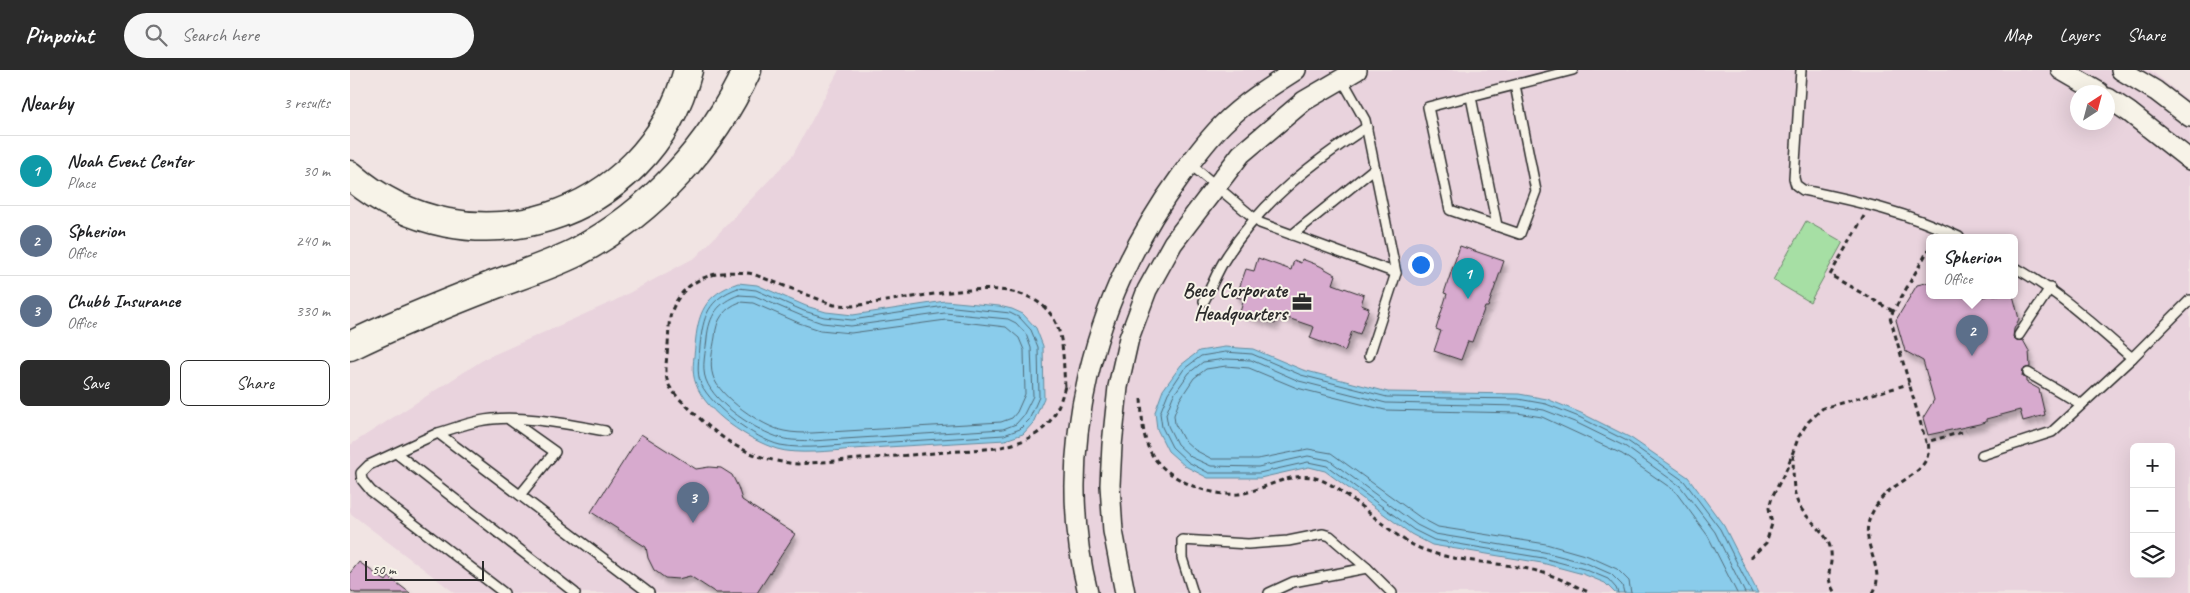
<!DOCTYPE html>
<meta charset="utf-8">
<style>
body{margin:0;font-family:Caveat,sans-serif;background:#f6f6f6;color:#202124}
.controls{position:absolute;right:15px;bottom:15px;display:grid;overflow:hidden;border-radius:8px;box-shadow:0 5px 20px #0002}
.controls button{width:45px;height:45px;display:grid;place-items:center;padding:0;border:0;border-bottom:1px solid #e0e0e0;background:#fff;color:#202124;font:25px sans-serif}
.compass{position:absolute;left:1720px;top:15px;width:45px;height:45px;border-radius:50%;background:#fff;box-shadow:0 5px 20px #0002;rotate:36deg}
.scale{position:absolute;left:15px;bottom:12px;width:119px;box-sizing:border-box;padding-left:5px;border:2px solid #2b2b2b;border-top:0;font-size:14px;line-height:18px;white-space:nowrap;color:#2b2b2b;-webkit-text-stroke:4px #f7f3e8;paint-order:stroke}
.you{position:absolute;left:1070px;top:194px;width:18px;height:18px;margin:-12px;border:4px solid #fff;border-radius:50%;background:#1a73e8;box-shadow:0 0 0 8px #1a73e833}
.badge{display:grid;place-items:center;width:32px;height:32px;border-radius:50%;background:#2b2b2b;color:#fff;font-size:16px;font-weight:700}
.pin{position:absolute;translate:-50% -41px;filter:drop-shadow(0 1px 2px #0008)}
.pin::after{content:'';position:absolute;top:26px;width:18px;height:15px;background:inherit;clip-path:polygon(0 0,100% 0,50% 100%)}
.popup{position:absolute;left:1576px;top:164px;width:92px;height:65px;box-sizing:border-box;display:grid;place-content:center;border-radius:8px;background:#fff;filter:drop-shadow(0 1px 4px #0005);font-size:16px;white-space:nowrap;color:#757577}
.popup b{font-size:19px;color:#202124}
.popup::after{content:'';position:absolute;left:50%;top:100%;margin-left:-10px;border:10px solid transparent;border-top-color:#fff}
.list{margin:0;padding:0;list-style:none}
h2{display:flex;justify-content:space-between;align-items:center;height:65px;margin:0;padding:0 20px;font-size:21px}
h2 small{font-size:16px;font-weight:400;color:#757577}
.list li{display:grid;grid-template-columns:32px 1fr auto;gap:15px;align-items:center;box-sizing:border-box;height:70px;padding:0 20px;border-top:1px solid #e0e0e0}
.list b{display:block;font-size:19px;white-space:nowrap}
.list p{margin:0;font-size:16px;white-space:nowrap;color:#757577}
.list em{font-size:16px;font-style:normal;color:#757577}
.actions{display:flex;gap:10px;padding:15px 20px}
.actions a{flex:1;padding:11px 0;border:1px solid #2b2b2b;border-radius:8px;text-align:center;font-size:18px;color:#2b2b2b}
.actions .main{background:#2b2b2b;color:#fff}
.icon{flex:none;width:28px;height:28px;fill:none;stroke:currentColor;stroke-width:2;stroke-linecap:round;stroke-linejoin:round}
.map{position:relative;flex:none;width:1840px;height:523px;overflow:hidden}
header{display:flex;align-items:center;gap:30px;box-sizing:border-box;height:70px;padding:0 25px;background:#2b2b2b;color:#fff}
header strong{font-size:24px}
nav{display:flex;gap:28px;margin-inline-start:auto;font-size:18px}
.search{width:350px;height:45px;background:#f6f6f6;display:flex;align-items:center;gap:12px;box-sizing:border-box;padding:0 18px;border-radius:28px;color:#757577;font-size:19px}
main{display:flex}
aside{flex:1;background:#fff}
.map>svg:first-child{display:block}
.built{fill:#e9d3dd;fill-rule:evenodd}
.green{fill:#a6dfa4;stroke:#688568}
.water{fill:#8acceb;stroke:#648c9e}
.lines{fill:none;stroke-linecap:round;stroke-linejoin:round}
.shore{stroke:#516b78;stroke-width:1}
.building{fill:#d7aace;stroke:#2b2b2b;filter:url(#shadow)}
.lane-casing{stroke:#2b2b2b;stroke-width:12}
.street-casing{stroke:#2b2b2b;stroke-width:22}
.highway-casing{stroke:#2b2b2b;stroke-width:31}
.path{stroke:#2b2b2b;stroke-width:3;stroke-dasharray:5 4;stroke-linecap:butt}
.lane{stroke:#f7f3e8;stroke-width:9}
.street{stroke:#f7f3e8;stroke-width:19}
.highway{stroke:#f7f3e8;stroke-width:28}
.labels{text-anchor:middle;stroke-width:4;stroke-linejoin:round;paint-order:stroke}
.poi-label{font-size:20px;font-weight:bold;fill:#2b2b2b;stroke:#f7f3e8;text-anchor:end}
</style>
<header>
<strong>Pinpoint</strong>
<div class="search"><svg class="icon" aria-label="search" viewBox="0 0 24 24"><circle cx="10" cy="10" r="6"/><path d="M15 15l6 6"/></svg>Search here</div>
<nav><a>Map</a><a>Layers</a><a>Share</a></nav>
</header>
<main>
<aside>
<h2>Nearby<small>3 results</small></h2>
<ul class="list">
<li><span class="badge" style="background:#0f9aa8">1</span><div><b>Noah Event Center</b><p>Place</p></div><em>30 m</em></li>
<li><span class="badge" style="background:#5c6f8a">2</span><div><b>Spherion</b><p>Office</p></div><em>240 m</em></li>
<li><span class="badge" style="background:#5c6f8a">3</span><div><b>Chubb Insurance</b><p>Office</p></div><em>330 m</em></li>
</ul>
<div class="actions"><a class="main">Save</a><a>Share</a></div>
</aside>
<div class="map">
<svg width="1840" height="523" viewBox="0 0 1840 523">
<defs>
<filter id="shadow"><feDropShadow dx="3" dy="5.5" stdDeviation="2.5" flood-color="#0004"/></filter>
</defs>
<rect width="100%" height="100%" fill="#f1e4e3"/>
<filter id="ink" filterUnits="userSpaceOnUse"><feTurbulence type="fractalNoise" baseFrequency=".02" numOctaves="2"/><feDisplacementMap in="SourceGraphic" scale="10" xChannelSelector="R" yChannelSelector="G"/><feConvolveMatrix kernelMatrix="1 2 1 2 8 2 1 2 1" color-interpolation-filters="sRGB"/></filter>
<g filter="url(#ink)">
<!-- built -->
<path class="built" d="M489 0H1800L1840 32V523H105L0 443V375L136 288 264 231 346 187 443 85ZM1728 22H1758V52H1728ZM1580 167H1664V225H1580ZM1784 377H1821V504H1784Z"/>
<!-- green -->
<path class="green" d="M1456 151 1493 172 1460 232 1423 210Z"/>
<!-- water -->
<g class="water">
<path d="M388 213 407 215 456 236 476 242 503 245 595 231 649 236 662 239 673 244 686 258 693 276 694 328 683 353 673 364 655 370C604 373 554 376 503 379 483 381 446 385 427 379 399 370 356 343 346 314 341 302 344 289 345 276 348 243 354 225 388 213Z"/>
<path d="M875 277 903 279 953 300 1038 322 1169 324 1197 329 1231 343 1281 368 1338 407 1374 456 1408 523H1265L1255 513 1233 504 1192 493 1082 475 1061 464 975 401 959 397 910 408H858L835 396 818 381 807 359 805 342 813 320 831 295 849 281Z"/>
</g>
<g class="lines">
<!-- shore -->
<g class="shore">
<path d="M388 218 406 220 454 241 474 247 502 250 595 236 660 243 670 248 681 260 688 277 689 327 679 350 670 359 654 365C606 368 558 371 510 374 484 375 456 380 430 375 405 369 362 337 351 314 346 302 349 289 350 276 353 246 358 229 388 218Z"/>
<path d="M389 225 405 226 452 246 472 253 501 256 595 243 658 249 666 253 676 264 681 278 683 326 673 346 666 354 653 359 462 371C452 370 440 371 431 368 406 361 365 334 356 310 351 297 356 281 357 268 359 246 368 232 389 225Z"/>
<path d="M390 232 403 233 449 253 470 260 501 263 596 250 656 257 669 268 674 280 675 324 667 342 662 348 651 352 462 363C453 363 443 363 434 361 413 357 369 327 363 306 359 294 363 279 365 267 366 250 374 238 390 232Z"/>
<path d="M1268 523 1266 518 1258 509 1234 499 1193 488 1084 470 1064 460 977 396 958 392 909 403H859L838 392 822 377 812 357 810 343 818 323 834 299 851 286 875 282 902 284 951 305 1037 327 1168 329 1196 334 1229 347 1279 372 1334 411 1370 459 1402 523"/>
<path d="M1274 523 1272 515 1261 504 1236 493 1194 482 1085 464 1067 455 979 390 958 386 908 397 861 396 841 387 827 374 818 356 816 344 823 326 839 303 853 292 876 289 901 290 949 311 1036 333 1168 336 1194 340 1227 353 1276 377 1330 416 1365 462 1395 523"/>
<path d="M1281 523 1279 511 1267 499 1238 486 1196 474 1088 457 1071 448 981 383 958 379 908 389H862L845 380 833 369 825 354 824 345 830 329 844 308 856 299 876 296 899 298 947 318 1035 340 1167 343 1192 347 1272 384 1325 421 1358 466 1387 523"/>
</g>
</g>
<!-- building -->
<g class="building">
<path d="M1110 176 1154 191 1138 237H1135L1122 272 1118 271 1111 290 1084 281 1091 261 1086 259 1097 224 1094 223Z"/>
<path d="M908 188 941 200 944 190 951 193 952 189 970 196 986 205 983 214 1014 225 1011 235 1019 238 1010 264 1002 261 995 281 960 268 964 257 929 245 925 254 890 242 894 229 886 227 896 199 904 201Z"/>
<path d="M1580 212V225H1628L1632 227 1642 225H1663L1669 249 1664 259 1663 267 1668 271 1673 270 1679 281 1680 297 1673 299 1672 306 1676 309V312L1689 319 1695 345 1673 351 1670 340 1636 349V352L1629 354 1578 365 1573 348 1584 330 1573 291 1555 281 1546 250 1567 215Z"/>
<path d="M291 364 346 399 359 397 371 398 382 405 388 417 392 430 445 464 407 523H366L340 506 328 509 315 508 304 500 298 488 296 477 241 442Z"/>
<path d="M9 492 36 511 39 507 60 523H5L0 520V503Z"/>
</g>
<g class="lines">
<defs>
<g id="lane">
<path d="M1451 0 1444 108 1446 115 1453 120C1507 131 1559 143 1609 167"/>
<path d="M1165 15 1186 121 1170 164 1100 140 1078 37 1223 0"/>
<path d="M1121 27 1147 156"/>
<path d="M840 94 910 153 1046 203 1015 50 992 9"/>
<path d="M942 165 1025 98"/>
<path d="M1664 197C1708 221 1744 255 1782 288L1840 230"/>
<path d="M854 231C862 216 868 199 877 186 912 131 963 92 1017 57"/>
<path d="M1669 265 1700 218"/>
<path d="M1019 286 1046 203"/>
<path d="M1678 303 1731 334"/>
<path d="M160 350 205 382 170 425"/>
<path d="M88 363C102 359 115 354 129 351 165 343 218 354 255 361"/>
<path d="M46 383 225 523"/>
<path d="M1632 385 1702 362 1782 288"/>
<path d="M154 523 21 421 12 410 11 403 19 395 88 363 299 523"/>
<path d="M843 523 832 488V470L898 474 938 471 973 464 980 466 1017 498 1042 523"/>
<path d="M919 523 943 512 1017 498"/>
</g>
<g id="street">
<path d="M1711 0 1749 22"/>
<path d="M1771 0 1806 21 1840 47"/>
<path d="M1758 28 1779 42 1840 90"/>
<path d="M738 523C702 379 744 225 830 107 843 89 857 70 873 54 894 33 921 16 946 0"/>
<path d="M775 523 763 461 760 415 762 375 768 317 779 268 797 220 823 173 891 84 954 31 1007 0"/>
</g>
<g id="highway">
<path d="M0 105C117 207 299 150 338 0"/>
<path d="M0 276C46 253 97 233 146 214 173 204 201 195 227 182 302 142 362 76 397 0"/>
</g>
</defs>
<!-- lane casing -->
<use href="#lane" class="lane-casing"/>
<!-- street casing -->
<use href="#street" class="street-casing"/>
<!-- highway casing -->
<use href="#highway" class="highway-casing"/>
<!-- path -->
<g class="path">
<path d="M1514 146 1480 205 1543 241"/>
<path d="M1580 177 1540 247 1576 372 1616 361"/>
<path d="M715 316C713 295 715 265 702 246 675 207 609 221 570 226 547 229 525 233 502 236L484 235 403 204C373 198 336 206 323 238 318 248 319 264 318 275 317 287 314 302 318 313 322 323 333 332 340 339 373 372 401 390 448 394L647 378C688 369 704 358 715 316L719 317"/>
<path d="M791 329C792 344 792 360 797 374 807 406 857 427 888 424 913 421 936 403 961 407 990 411 1035 462 1065 476 1098 492 1138 491 1173 498 1197 502 1218 512 1240 523"/>
<path d="M1443 385C1444 401 1441 420 1449 435 1458 452 1479 462 1481 482 1483 500 1473 504 1485 523"/>
<path d="M1400 488 1416 473 1422 454 1419 438 1422 427 1437 398 1449 366 1458 352 1473 338 1559 314"/>
<path d="M1523 523C1537 500 1509 473 1520 448 1524 437 1532 426 1540 420 1558 406 1583 398 1578 371"/>
</g>
<!-- lane -->
<use href="#lane" class="lane"/>
<!-- street -->
<use href="#street" class="street"/>
<!-- highway -->
<use href="#highway" class="highway"/>
</g>
</g>
<!-- icons -->
<defs>
<symbol id="office-bare" viewBox="-9 -9 18 18"><path d="M-6-3h4V-5.5h4V-3h4V5H-6ZM-1-4.5V-3h2v-1.5ZM-6 0V1H6V0Z" fill="#2b2b2b" stroke="#f7f3e8" stroke-width="2.5" paint-order="stroke"/></symbol>
</defs>
<g fill-rule="evenodd">
<use href="#office-bare" x="938" y="218" width="28" height="28"/>
</g>
<g class="labels">
<!-- poi labels -->
<g class="poi-label">
<text x="937" y="227">Beco Corporate<tspan x="937" dy="23">Headquarters</tspan></text>
</g>
</g>
</svg>
<div class="controls">
<button>+</button>
<button>−</button>
<button><svg class="icon" aria-label="layers" viewBox="0 0 24 24"><path d="M12 4l9 5-9 5-9-5zM3 14l9 5 9-5"/></svg></button>
</div>
<svg class="compass" viewBox="-18 -18 36 36"><path d="M0-13l5 13h-10z" fill="#e53935"/><path d="M0 13l5-13h-10z" fill="#757577"/></svg>
<div class="scale">50 m</div>
<div class="you"></div>
<div class="pin badge" style="left:1118px;top:229px;background:#0f9aa8">1</div>
<div class="pin badge" style="left:1622px;top:286px;background:#5c6f8a">2</div>
<div class="popup"><b>Spherion</b>Office</div>
<div class="pin badge" style="left:343px;top:453px;background:#5c6f8a">3</div>
</div>
</main>
